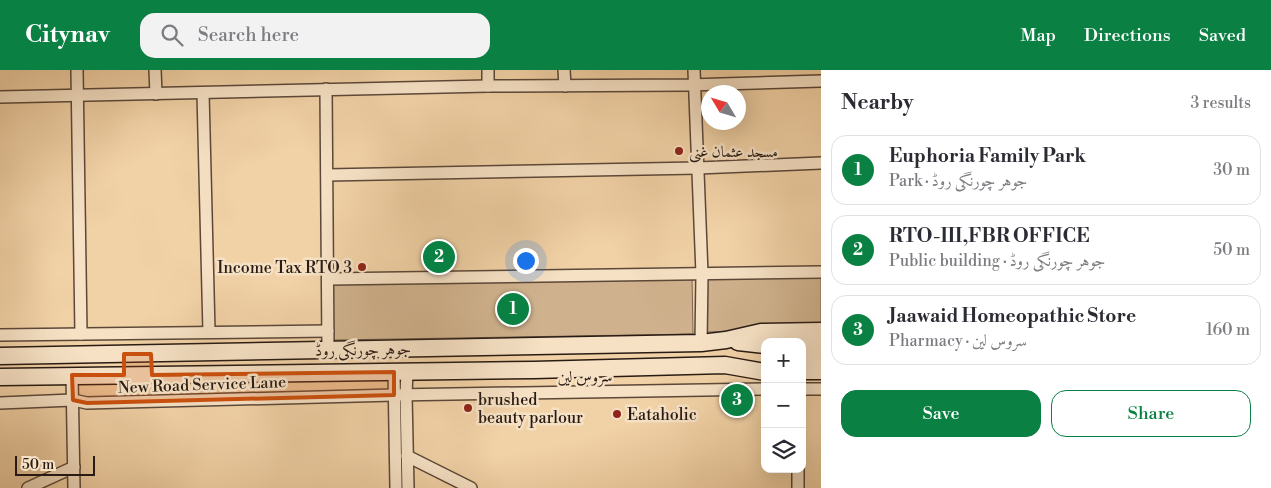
<!DOCTYPE html>
<meta charset="utf-8">
<style>
body{margin:0;font-family:"Libre Bodoni",Amiri,serif;background:#f2f2f3;color:#2b2b33}
.controls{position:absolute;right:15px;bottom:15px;display:grid;overflow:hidden;border-radius:10px;box-shadow:0 5px 20px #0002}
.controls button{width:45px;height:45px;display:grid;place-items:center;padding:0;border:0;border-bottom:1px solid #e1e1e2;background:#fff;color:#2b2b33;font:25px sans-serif}
.compass{position:absolute;left:701px;top:15px;width:45px;height:45px;border-radius:50%;background:#fff;box-shadow:0 5px 20px #0002;rotate:308deg}
.scale{position:absolute;left:15px;bottom:12px;width:80px;box-sizing:border-box;padding-left:5px;border:2px solid #291b14;border-top:0;font-size:14px;line-height:18px;white-space:nowrap;color:#291b14;-webkit-text-stroke:4px #f6e1c5;paint-order:stroke}
.you{position:absolute;left:525px;top:190px;width:18px;height:18px;margin:-12px;border:4px solid #fff;border-radius:50%;background:#1a73e8;box-shadow:0 0 0 8px #1a73e833}
.badge{display:grid;place-items:center;width:32px;height:32px;border-radius:50%;background:#0b8043;color:#fff;font-size:16px;font-weight:700}
.pin{position:absolute;translate:-50% -50%;border:2px solid #fff;box-shadow:0 1px 5px #0006}
.list{margin:0;padding:0;list-style:none}
h2{display:flex;justify-content:space-between;align-items:center;height:65px;margin:0;padding:0 20px;font-size:21px}
h2 small{font-size:16px;font-weight:400;color:#7c7c81}
.list li{display:grid;grid-template-columns:32px 1fr auto;gap:15px;align-items:center;box-sizing:border-box;height:70px;margin:0 10px 10px;padding:0 10px;border:1px solid #e1e1e2;border-radius:15px}
.list b{display:block;font-size:19px;white-space:nowrap}
.list p{margin:0;font-size:16px;white-space:nowrap;color:#7c7c81}
.list em{font-size:16px;font-style:normal;color:#7c7c81}
.actions{display:flex;gap:10px;padding:15px 20px}
.actions a{flex:1;padding:11px 0;border:1px solid #0b8043;border-radius:15px;text-align:center;font-size:18px;color:#0b8043}
.actions .main{background:#0b8043;color:#fff}
.icon{flex:none;width:28px;height:28px;fill:none;stroke:currentColor;stroke-width:2;stroke-linecap:round;stroke-linejoin:round}
.map{position:relative;flex:none;width:821px;height:418px;overflow:hidden}
header{display:flex;align-items:center;gap:30px;box-sizing:border-box;height:70px;padding:0 25px;background:#0b8043;color:#fff}
header strong{font-size:24px}
nav{display:flex;gap:28px;margin-inline-start:auto;font-size:18px}
.search{width:350px;height:45px;background:#f2f2f3;display:flex;align-items:center;gap:12px;box-sizing:border-box;padding:0 18px;border-radius:15px;color:#7c7c81;font-size:19px}
main{display:flex}
aside{flex:1;background:#fff}
.map>svg:first-child{display:block}
.green{fill:#cfb28d;stroke:#7c6650}
.lines{fill:none;stroke-linecap:round;stroke-linejoin:round}
.street-casing{stroke:#5b4838;stroke-width:14}
.secondary-casing{stroke:#291b14;stroke-width:19}
.street{stroke:#f6e1c5;stroke-width:11}
.secondary{stroke:#f6e1c5;stroke-width:16}
.marked{fill:#cb500d;fill-opacity:0.2;stroke:#cb500d;stroke-width:4;stroke-linejoin:round}
.poi-dot{fill:#8f2418;stroke:#f6e1c5;stroke-width:2}
.labels{text-anchor:middle;stroke-width:5;stroke-linejoin:round;paint-order:stroke}
.poi-label{font-size:16px;fill:#291b14;stroke:#f6e1c5;text-anchor:start}
.street-label{font-size:16px;fill:#291b14;stroke:#f6e1c5}
</style>
<header>
<strong>Citynav</strong>
<div class="search"><svg class="icon" aria-label="search" viewBox="0 0 24 24"><circle cx="10" cy="10" r="6"/><path d="M15 15l6 6"/></svg>Search here</div>
<nav><a>Map</a><a>Directions</a><a>Saved</a></nav>
</header>
<main>
<div class="map">
<svg width="821" height="418" viewBox="0 0 821 418">
<rect width="100%" height="100%" fill="#f1d1a6"/>
<filter id="stains"><feTurbulence type="fractalNoise" baseFrequency=".004" numOctaves="4"/><feColorMatrix values="0 0 0 0 .2 0 0 0 0 .09 0 0 0 0 .02 0 0 0 .5 -.17"/></filter>
<radialGradient id="worn" r=".72"><stop offset=".6" stop-color="#630" stop-opacity="0"/><stop offset="1" stop-color="#630" stop-opacity=".3"/></radialGradient>
<!-- green -->
<g class="green">
<path d="M821 206V259L706 262 705 209Z"/>
<path d="M692 207 693 264 333 270V214Z"/>
</g>
<g class="lines">
<defs>
<g id="street">
<path d="M77 0 81 264"/>
<path d="M155 0 156 24"/>
<path d="M488 0V16"/>
<path d="M564 0 565 16"/>
<path d="M694 0 702 204 701 273"/>
<path d="M326 19 328 280"/>
<path d="M203 23 209 262"/>
<path d="M0 27 488 16 689 15 821 11"/>
<path d="M327 105 698 98 821 93"/>
<path d="M328 209 821 202"/>
<path d="M0 265 328 261"/>
<path d="M407 301 406 325 408 418"/>
<path d="M394 302 396 418"/>
<path d="M72 305 74 418"/>
<path d="M802 319H821"/>
<path d="M0 333 73 330 87 333 394 325 765 319"/>
<path d="M407 386 471 418"/>
<path d="M28 418 74 397"/>
<path d="M798 418V399"/>
</g>
<g id="secondary">
<path d="M738 272 765 275"/>
<path d="M802 274H821"/>
<path d="M0 286 701 273 726 270 761 262 821 261"/>
<path d="M802 289H821"/>
<path d="M802 301H821"/>
<path d="M0 307 534 300 725 295 765 302"/>
</g>
</defs>
<!-- street casing -->
<use href="#street" class="street-casing"/>
<!-- secondary casing -->
<use href="#secondary" class="secondary-casing"/>
<!-- street -->
<use href="#street" class="street"/>
<!-- secondary -->
<use href="#secondary" class="secondary"/>
</g>
<!-- marked area -->
<path class="marked" d="M124 284H151L152 305 394 302V325L87 333 73 330 72 305H124Z"/>
<!-- markers -->
<g class="poi-dot">
<circle cx="679" cy="81" r="5"/>
<circle cx="362" cy="197" r="5"/>
<circle cx="468" cy="338" r="5"/>
<circle cx="617" cy="344" r="5"/>
</g>
<g class="labels">
<!-- poi labels -->
<g class="poi-label">
<text x="689" y="87">مسجد عثمان غنی</text>
<text x="352" y="203" text-anchor="end">Income Tax RTO 3</text>
<text x="478" y="335">brushed<tspan x="478" dy="18">beauty parlour</tspan></text>
<text x="627" y="350">Eataholic</text>
</g>
<!-- street labels -->
<g class="street-label">
<text transform="translate(363 279) rotate(-1)" y="6">جوہر چورنگی روڈ</text>
<text transform="translate(585 306) rotate(-1)" y="6">سروس لین</text>
<text transform="translate(202 314) rotate(-2)" y="6">New Road Service Lane</text>
</g>
</g>
<rect width="100%" height="100%" filter="url(#stains)"/>
<rect width="100%" height="100%" fill="url(#worn)"/>
</svg>
<div class="controls">
<button>+</button>
<button>−</button>
<button><svg class="icon" aria-label="layers" viewBox="0 0 24 24"><path d="M12 4l9 5-9 5-9-5zM3 14l9 5 9-5"/></svg></button>
</div>
<svg class="compass" viewBox="-18 -18 36 36"><path d="M0-13l5 13h-10z" fill="#e53935"/><path d="M0 13l5-13h-10z" fill="#7c7c81"/></svg>
<div class="scale">50 m</div>
<div class="you"></div>
<div class="pin badge" style="left:513px;top:239px">1</div>
<div class="pin badge" style="left:439px;top:187px">2</div>
<div class="pin badge" style="left:737px;top:330px">3</div>
</div>
<aside>
<h2>Nearby<small>3 results</small></h2>
<ul class="list">
<li><span class="badge">1</span><div><b>Euphoria Family Park</b><p>Park · جوہر چورنگی روڈ</p></div><em>30 m</em></li>
<li><span class="badge">2</span><div><b>RTO-III,FBR OFFICE</b><p>Public building · جوہر چورنگی روڈ</p></div><em>50 m</em></li>
<li><span class="badge">3</span><div><b>Jaawaid Homeopathic Store</b><p>Pharmacy · سروس لین</p></div><em>160 m</em></li>
</ul>
<div class="actions"><a class="main">Save</a><a>Share</a></div>
</aside>
</main>
